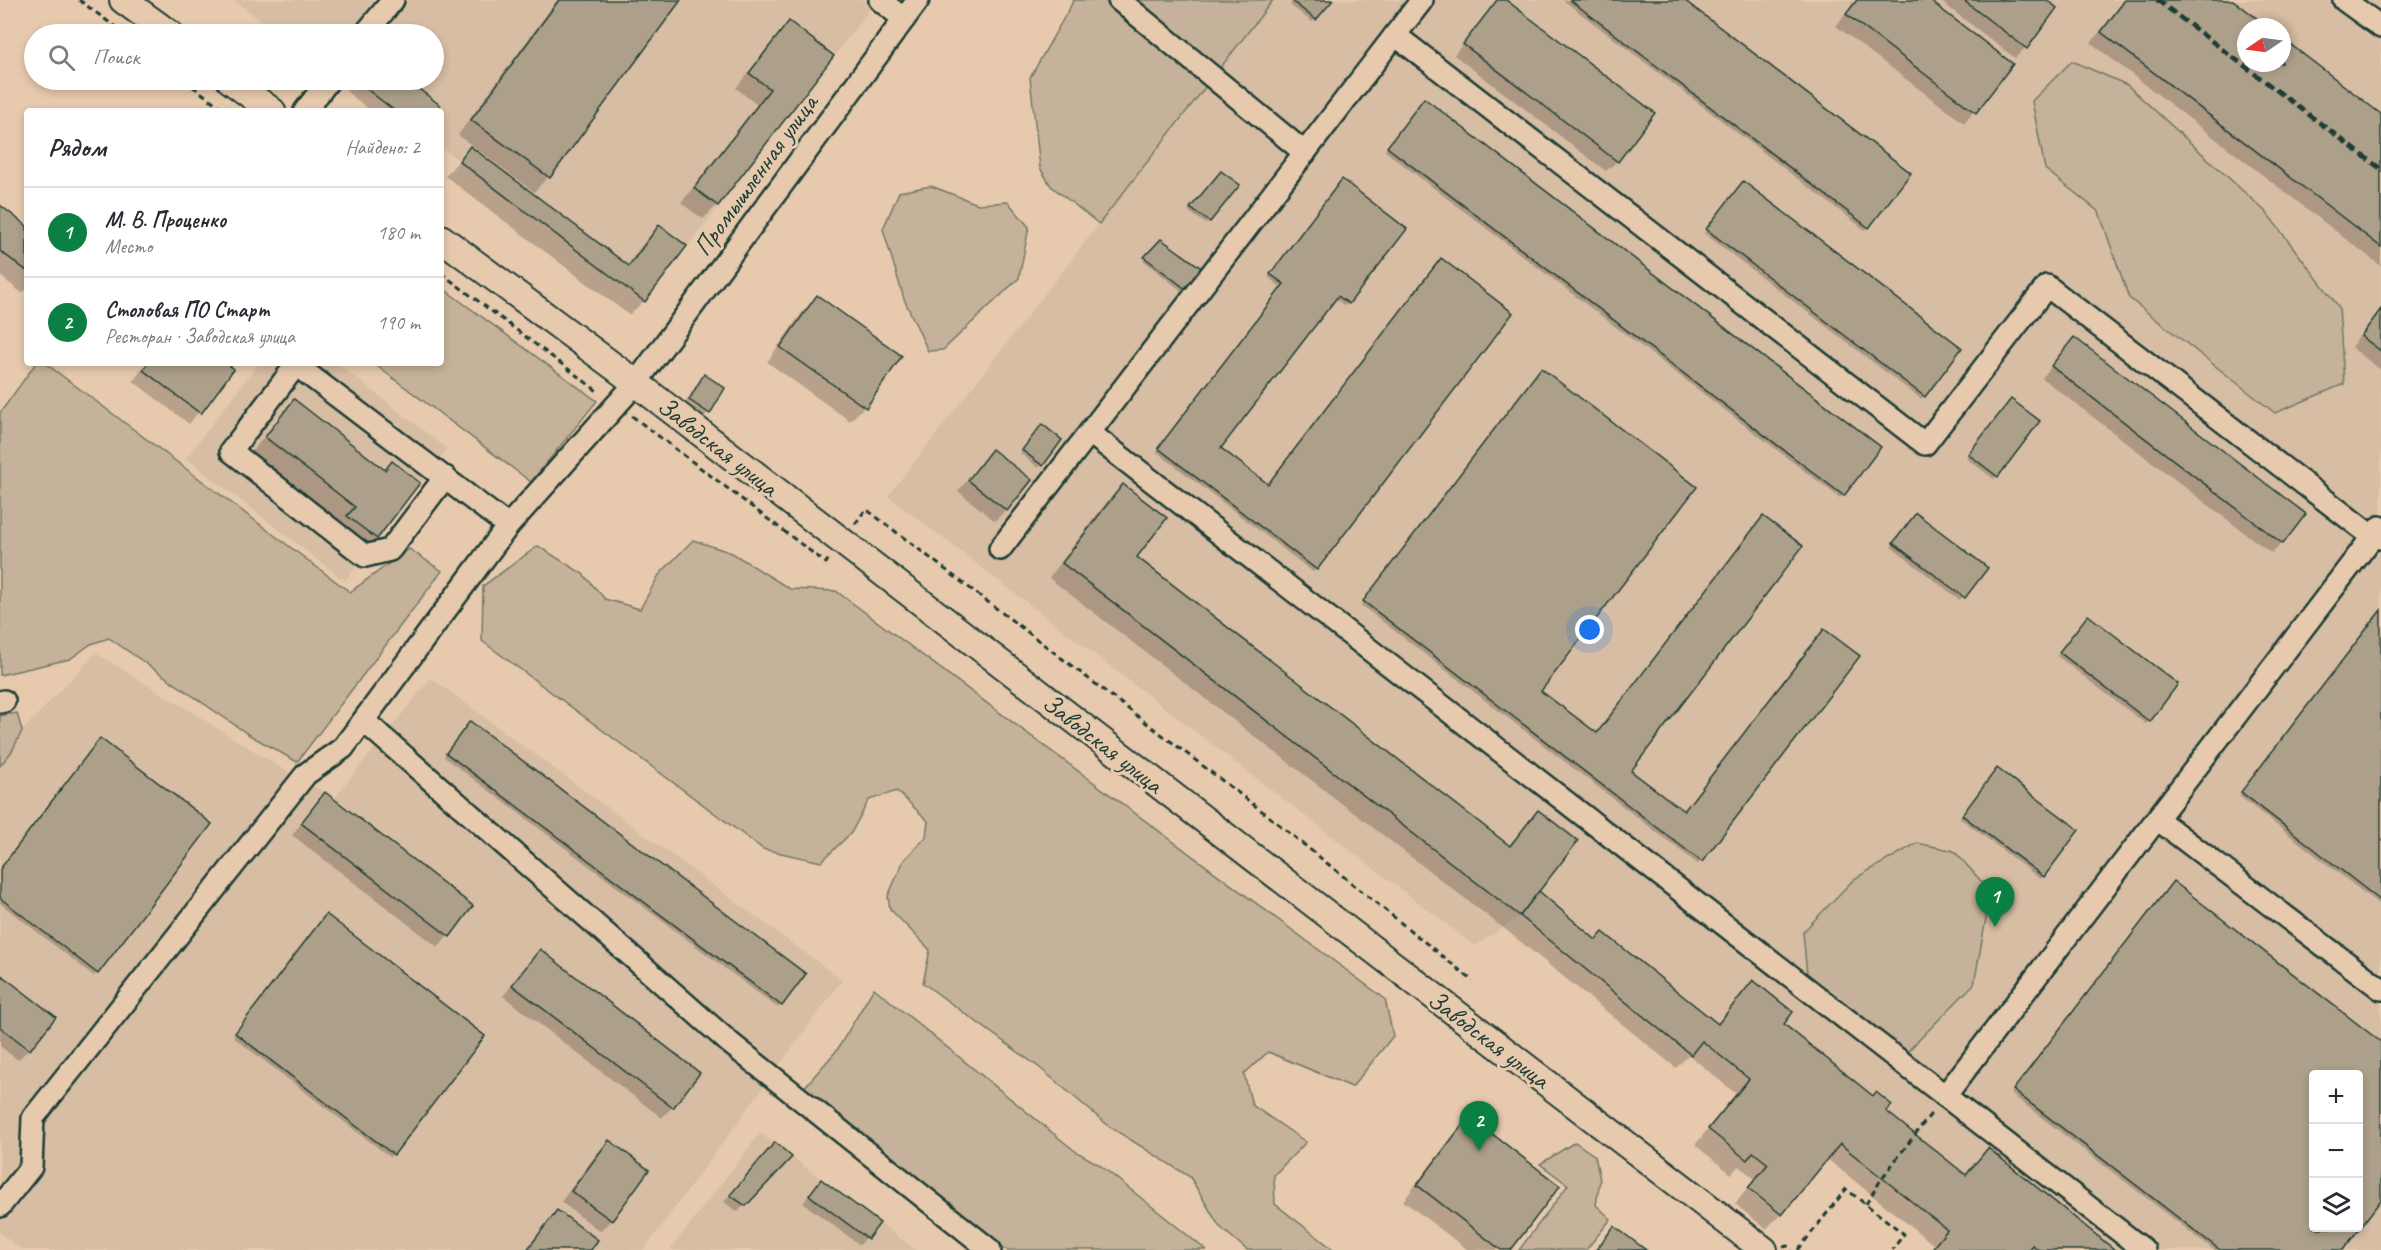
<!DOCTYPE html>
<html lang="ru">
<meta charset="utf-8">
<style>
body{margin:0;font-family:Caveat,sans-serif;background:#f7f7f7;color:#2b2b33}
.controls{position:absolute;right:18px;bottom:18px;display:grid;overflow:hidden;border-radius:6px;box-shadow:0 3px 9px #0003}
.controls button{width:54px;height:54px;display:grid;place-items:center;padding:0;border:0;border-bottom:2px solid #e1e1e2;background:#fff;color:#2b2b33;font:30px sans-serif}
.compass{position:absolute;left:2237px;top:18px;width:54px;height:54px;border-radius:50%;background:#fff;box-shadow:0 3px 9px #0003;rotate:257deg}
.you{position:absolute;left:1590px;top:630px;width:21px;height:21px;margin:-15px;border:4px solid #fff;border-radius:50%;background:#1a73e8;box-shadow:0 0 0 9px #1a73e833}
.badge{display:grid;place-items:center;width:39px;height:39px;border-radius:50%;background:#0b8043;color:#fff;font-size:20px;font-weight:700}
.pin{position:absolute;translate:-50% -50px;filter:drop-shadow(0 2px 3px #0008)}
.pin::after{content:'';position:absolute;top:32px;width:21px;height:18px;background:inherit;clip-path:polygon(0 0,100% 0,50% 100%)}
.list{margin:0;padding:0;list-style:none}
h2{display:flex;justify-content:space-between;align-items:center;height:78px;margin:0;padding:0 24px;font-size:26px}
h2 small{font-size:20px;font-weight:400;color:#7c7c81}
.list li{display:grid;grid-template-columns:39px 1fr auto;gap:18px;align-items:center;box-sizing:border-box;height:90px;padding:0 24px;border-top:2px solid #e1e1e2}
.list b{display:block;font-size:22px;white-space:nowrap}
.list p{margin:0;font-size:20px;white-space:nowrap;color:#7c7c81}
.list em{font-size:20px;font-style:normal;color:#7c7c81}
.icon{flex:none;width:33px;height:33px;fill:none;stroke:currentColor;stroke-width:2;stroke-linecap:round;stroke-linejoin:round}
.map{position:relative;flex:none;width:2381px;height:1250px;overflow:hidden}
.search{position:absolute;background:#fff;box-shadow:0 3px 9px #0003;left:24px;top:24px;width:420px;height:66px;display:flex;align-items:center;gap:15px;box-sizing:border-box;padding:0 21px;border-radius:33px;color:#7c7c81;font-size:22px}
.panel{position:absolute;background:#fff;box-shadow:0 3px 9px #0003;left:24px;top:108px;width:420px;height:258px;border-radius:6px}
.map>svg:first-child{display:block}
.built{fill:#d6bda3;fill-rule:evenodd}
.green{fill:#c6b29a;stroke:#727867;stroke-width:1.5}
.shadow{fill:#0003}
.building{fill:#ada08a;stroke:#1f3d34;stroke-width:1.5;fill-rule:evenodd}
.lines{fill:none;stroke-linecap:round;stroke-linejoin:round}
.minor-casing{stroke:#1f3d34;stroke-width:26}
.major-casing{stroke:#1f3d34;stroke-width:30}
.path{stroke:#1f3d34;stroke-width:3;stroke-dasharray:6 4.5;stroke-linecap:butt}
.minor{stroke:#e7caae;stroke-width:21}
.major{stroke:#e7caae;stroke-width:26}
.rail{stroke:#1f3d34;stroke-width:4.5;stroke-dasharray:9 4.5;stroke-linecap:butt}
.labels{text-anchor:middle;stroke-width:6;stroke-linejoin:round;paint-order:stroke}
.street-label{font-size:26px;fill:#1f3d34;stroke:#e7caae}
</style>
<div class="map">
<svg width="2381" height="1250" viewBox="0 0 2381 1250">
<rect width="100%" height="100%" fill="#e7caae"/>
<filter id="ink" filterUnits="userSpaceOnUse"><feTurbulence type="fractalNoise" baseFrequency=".0167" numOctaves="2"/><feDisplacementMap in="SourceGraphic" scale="12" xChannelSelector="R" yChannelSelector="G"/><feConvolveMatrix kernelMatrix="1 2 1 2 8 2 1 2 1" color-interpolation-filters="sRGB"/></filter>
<g filter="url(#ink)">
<!-- built -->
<g class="built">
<path d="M234 0H877L645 302 441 147V111H395L355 80H434V34H279Z"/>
<path d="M1273 0H2381V1250H2039L2032 1245 2028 1250H1931L1947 1230 1840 1144 1782 1215 1748 1188 1768 1164 1753 1152 1747 1160 1708 1129 1749 1079 1702 1041 1691 1055 1520 916 1475 946 888 496ZM2246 27H2282V63H2246ZM2314 1074H2358V1228H2314Z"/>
<path d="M259 363H337L447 449 345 581 186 458Z"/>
<path d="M96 653 301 780 325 792 333 800 431 678 842 980 644 1250H22L0 1233V766L12 751 22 731Z"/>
<path d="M760 1133 821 1179 916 1250H670Z"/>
</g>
<!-- green -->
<g class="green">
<path d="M1074 0H1273L1099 224 1051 186 1040 168 1030 78Z"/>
<path d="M2072 61 2127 85 2266 212 2339 307 2344 384 2275 413 2129 298 2099 212 2045 169 2032 101Z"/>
<path d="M931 186 978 204 1008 202 1029 227 1019 278 943 350 928 351 904 299 883 229 899 192Z"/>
<path d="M441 287 597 401 531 482 373 363H441Z"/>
<path d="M36 363H45L350 592 409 549 442 571 297 762 248 734 109 638 91 644 70 659 0 675V413Z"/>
<path d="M693 540 732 553 790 589 836 591 1385 999 1393 1036 1352 1087 1268 1052 1244 1074 1252 1105 1306 1142 1274 1175 1275 1204 1334 1250H1247L1219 1226 1190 1177 1110 1127 1040 1068 923 983 930 950 890 909 888 896 904 860 926 837 928 821 897 791 869 800 851 833 821 862 763 849 482 641 483 586 538 546 583 574 605 599 640 609 659 575Z"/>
<path d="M17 713 22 731 12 751 0 766V716Z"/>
<path d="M1917 843 1954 851 1991 892 1974 984 1905 1054 1886 1042 1807 975 1803 932 1854 879Z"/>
<path d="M874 988 1075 1151 1100 1165 1206 1250H1007L803 1089 837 1050Z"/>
<path d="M1575 1142 1595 1156 1600 1180 1596 1205 1611 1219 1586 1250H1519L1568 1185 1540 1164Z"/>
</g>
<!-- shadow -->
<g class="shadow">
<path d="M557 0H679L548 177 534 192 458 135Z"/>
<path d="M1294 0H1331L1312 22 1290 5Z"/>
<path d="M1498 0H1504L1617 161 1606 171 1454 55Z"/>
<path d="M1563 0H1682L1909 173 1865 230Z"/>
<path d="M1856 0H1926L2011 65 1964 123 1836 26Z"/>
<path d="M1939 0H2044L2025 48 2015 58Z"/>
<path d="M2124 0H2231L2266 27H2246V63H2282V39L2381 116V266L2091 43Z"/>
<path d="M790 23 832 56 717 205 703 219 681 203 757 105 736 88 775 38Z"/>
<path d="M355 80H405L437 105 433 111H371L346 91Z"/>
<path d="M1421 103 1843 495 1840 498 1385 151Z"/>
<path d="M470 148 626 267 645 241 660 227 644 301 629 315 445 176Z"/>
<path d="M1221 173 1209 221 1206 224 1188 211Z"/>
<path d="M1340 184 1405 229 1345 306 1334 298 1219 448 1268 486 1316 569 1313 572 1157 452 1282 288 1268 277Z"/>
<path d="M1740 186 1924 396 1921 399 1704 233Z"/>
<path d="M0 207 27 227V289L22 293 0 276Z"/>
<path d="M1161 241 1202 271 1183 292 1143 260Z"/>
<path d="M817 297 864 407 850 421 767 362 803 311Z"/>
<path d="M2381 308V370L2351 347Z"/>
<path d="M2074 339 2282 543 2271 553 2042 378Z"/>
<path d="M147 363H223L232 369 189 424 133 381Z"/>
<path d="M1539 373V691L1629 771 1701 861 1698 864 1361 605Z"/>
<path d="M704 376 708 413 702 419 683 407 697 383Z"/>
<path d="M294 401 384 471 418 484 376 538 362 553 334 531 342 522 252 452 280 416Z"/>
<path d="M2008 403 2038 421 1994 479 1966 458Z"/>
<path d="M1039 429 1041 465 1038 468 1020 453Z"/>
<path d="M992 451 1006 510 995 521 958 491Z"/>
<path d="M1123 486 1135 558 1508 846 1538 812 1537 891 1595 942 1716 1025 1753 982 1782 1025 1964 1176 1988 1150 2112 1250H1930L1934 1245 1826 1158 1781 1214 1766 1229 1735 1204 1755 1179 1739 1166 1731 1174 1695 1145 1736 1094 1689 1055 1676 1068 1506 930 1049 578 1108 500Z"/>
<path d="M1913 518 1986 568 1960 600 1891 547Z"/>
<path d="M2381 612V906L2239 796Z"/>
<path d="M2085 620 2149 721 2146 724 2057 656Z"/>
<path d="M467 726 781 1005 778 1008 444 757Z"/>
<path d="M1994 773 2043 876 2040 879 1960 818Z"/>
<path d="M325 794 471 906 438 947 292 835Z"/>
<path d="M0 870 97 973 94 976 0 903Z"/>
<path d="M2171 886 2381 1044V1197L2358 1074H2314V1228H2358L2341 1250H2214L2011 1094Z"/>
<path d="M323 919 393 1154 390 1157 233 1037Z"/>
<path d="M540 951 672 1107 662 1118 503 996Z"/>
<path d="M0 976 29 1049 18 1060 0 1046Z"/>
<path d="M1469 1118 1509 1250H1468L1403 1201 1455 1133Z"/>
<path d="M609 1142 647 1170 611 1220 600 1231 561 1202 598 1152Z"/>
<path d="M768 1150 789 1157 738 1212 724 1202Z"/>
<path d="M814 1188 878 1223 860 1245 803 1203Z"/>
<path d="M557 1212 589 1250H526Z"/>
<path d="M1614 1228 1643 1250H1594Z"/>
</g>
<!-- building -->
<g class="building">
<path d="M559 0H681L550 178 471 120Z"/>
<path d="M1293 0H1333L1316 20 1292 1Z"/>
<path d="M1497 0H1506L1655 113 1618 162 1463 44Z"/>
<path d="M1570 0H1684L1911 173 1869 228Z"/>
<path d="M1857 0H1929L2013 64 1976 113 1846 14Z"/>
<path d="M1963 0H2047L2057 8 2027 49Z"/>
<path d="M2125 0H2233L2268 27H2246V63H2282V38L2381 114V247L2101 32Z"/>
<path d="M789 21 834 56 718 206 694 188 770 89 749 73Z"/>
<path d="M355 80H407L440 105 435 111H395Z"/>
<path d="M1424 98 1881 447 1844 496 1387 147Z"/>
<path d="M470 146 629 266 659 225 687 246 645 302 459 161Z"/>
<path d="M1221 171 1240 185 1210 222 1190 208Z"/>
<path d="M1342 179 1407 229 1349 304 1338 296 1221 448 1268 484 1441 258 1513 313 1317 570 1158 448 1284 284 1270 274Z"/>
<path d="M1743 181 1962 348 1925 397 1706 229Z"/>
<path d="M0 205 27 226V271L0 251Z"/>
<path d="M1161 239 1204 270 1187 290 1144 257Z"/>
<path d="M817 295 902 356 866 408 780 347Z"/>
<path d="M2381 309V351L2361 336Z"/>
<path d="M2074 337 2306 514 2283 544 2051 366Z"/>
<path d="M148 363H226L234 369 201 414 143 370Z"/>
<path d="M1541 368 1697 487 1541 691 1597 733 1763 516 1803 546 1631 771 1684 811 1824 629 1860 656 1702 862 1363 601Z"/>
<path d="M704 374 725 388 710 414 689 400Z"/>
<path d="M294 399 385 470 392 461 420 483 377 539 347 516 355 507 265 437Z"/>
<path d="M2011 399 2040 421 1998 477 1968 454Z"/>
<path d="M1042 424 1062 440 1043 466 1022 450Z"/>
<path d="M992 449 1032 480 1007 511 968 480Z"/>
<path d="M1123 484 1167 518 1137 557 1510 846 1538 810 1578 841 1520 916 1062 563Z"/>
<path d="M1916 513 1988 568 1965 598 1893 543Z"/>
<path d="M2381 610V901L2241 792Z"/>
<path d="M2088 615 2178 684 2150 722 2059 652Z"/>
<path d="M470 721 806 974 782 1006 446 753Z"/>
<path d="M100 738 212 824 98 974 0 898V869Z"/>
<path d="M1997 768 2079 830 2044 877 1962 815Z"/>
<path d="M325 792 473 906 450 937 301 823Z"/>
<path d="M2173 881 2381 1042V1200L2343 1250H2220L2013 1090ZM2314 1074H2358V1228H2314Z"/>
<path d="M1539 891 1596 940 1603 932 1718 1024 1753 980 1793 1012 1784 1024 1873 1096 1876 1092 1892 1105 1886 1111 1966 1175 1988 1148 2115 1250H2039L2032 1245 2028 1250H1931L1947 1230 1840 1144 1782 1215 1748 1188 1768 1164 1753 1152 1747 1160 1708 1129 1749 1079 1702 1041 1691 1055 1520 916Z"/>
<path d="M326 914 485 1036 394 1155 235 1033Z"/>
<path d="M540 949 700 1073 673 1108 512 985Z"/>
<path d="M0 974 56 1017 30 1050 0 1027Z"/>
<path d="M1469 1116 1560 1186 1511 1250H1501L1417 1185Z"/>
<path d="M609 1140 649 1170 612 1221 571 1191Z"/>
<path d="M775 1142 792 1157 746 1206 730 1195Z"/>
<path d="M821 1179 880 1223 868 1239 809 1195Z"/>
<path d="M557 1210 598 1240 591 1250H527Z"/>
<path d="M1614 1226 1646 1250H1596Z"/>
</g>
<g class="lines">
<defs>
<g id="minor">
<path d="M880 0 904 19"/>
<path d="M1119 0 1305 153"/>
<path d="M2344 0 2381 27"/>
<path d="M365 34 393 0"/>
<path d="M1395 35 1925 444 2047 286 2373 537 2381 538"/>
<path d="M305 111 329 80"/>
<path d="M1090 433 2144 1250"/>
<path d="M445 477 390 550 365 556 231 451 296 365 508 526"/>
<path d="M1000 549 1422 0"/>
<path d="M0 702 4 701"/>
<path d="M364 721 730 1043 990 1250"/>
<path d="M2157 819 2381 989"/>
<path d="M1945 1096 2380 527"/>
<path d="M0 1206 31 1167 33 1118 306 774 343 748 508 526 636 383 918 0"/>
</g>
<g id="major">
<path d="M123 0 170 34"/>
<path d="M230 80 272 111"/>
<path d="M441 238 636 383 1764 1250"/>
</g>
</defs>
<!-- minor casing -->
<use href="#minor" class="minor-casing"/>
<!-- major casing -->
<use href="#major" class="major-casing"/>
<!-- path -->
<g class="path">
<path d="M79 0 125 34"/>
<path d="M184 80 226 111"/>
<path d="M441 273 600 393"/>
<path d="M632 416 826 563 829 558"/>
<path d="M855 524 866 509 1266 814 1473 981"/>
<path d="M1866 1204 1882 1178 1933 1111"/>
<path d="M1783 1247 1788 1246 1792 1250"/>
<path d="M1798 1250 1846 1189 1904 1234 1892 1250"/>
</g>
<!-- minor -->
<use href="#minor" class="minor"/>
<!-- major -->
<use href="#major" class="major"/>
<!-- rail -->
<path class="rail" d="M2157 0 2381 169"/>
</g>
</g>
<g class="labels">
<!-- street labels -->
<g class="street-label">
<text transform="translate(755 175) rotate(-54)" y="9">Промышленная улица</text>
<text transform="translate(718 446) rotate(38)" y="9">Заводская улица</text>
<text transform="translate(1103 743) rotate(38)" y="9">Заводская улица</text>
<text transform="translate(1489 1039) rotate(37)" y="9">Заводская улица</text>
</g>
</g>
</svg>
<div class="controls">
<button>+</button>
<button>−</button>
<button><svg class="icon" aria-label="layers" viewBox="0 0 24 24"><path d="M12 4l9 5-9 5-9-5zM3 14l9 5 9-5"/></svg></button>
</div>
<svg class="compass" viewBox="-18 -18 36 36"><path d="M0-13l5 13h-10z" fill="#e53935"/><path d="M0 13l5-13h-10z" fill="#7c7c81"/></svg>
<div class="you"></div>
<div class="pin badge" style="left:1995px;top:927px">1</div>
<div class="pin badge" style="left:1479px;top:1151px">2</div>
<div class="search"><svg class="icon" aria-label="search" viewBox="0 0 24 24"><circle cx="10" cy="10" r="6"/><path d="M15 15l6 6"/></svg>Поиск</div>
<section class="panel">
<h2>Рядом<small>Найдено: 2</small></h2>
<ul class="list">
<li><span class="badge">1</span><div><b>М. В. Проценко</b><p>Место</p></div><em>180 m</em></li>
<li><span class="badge">2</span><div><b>Столовая ПО Старт</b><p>Ресторан · Заводская улица</p></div><em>190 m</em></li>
</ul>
</section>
</div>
